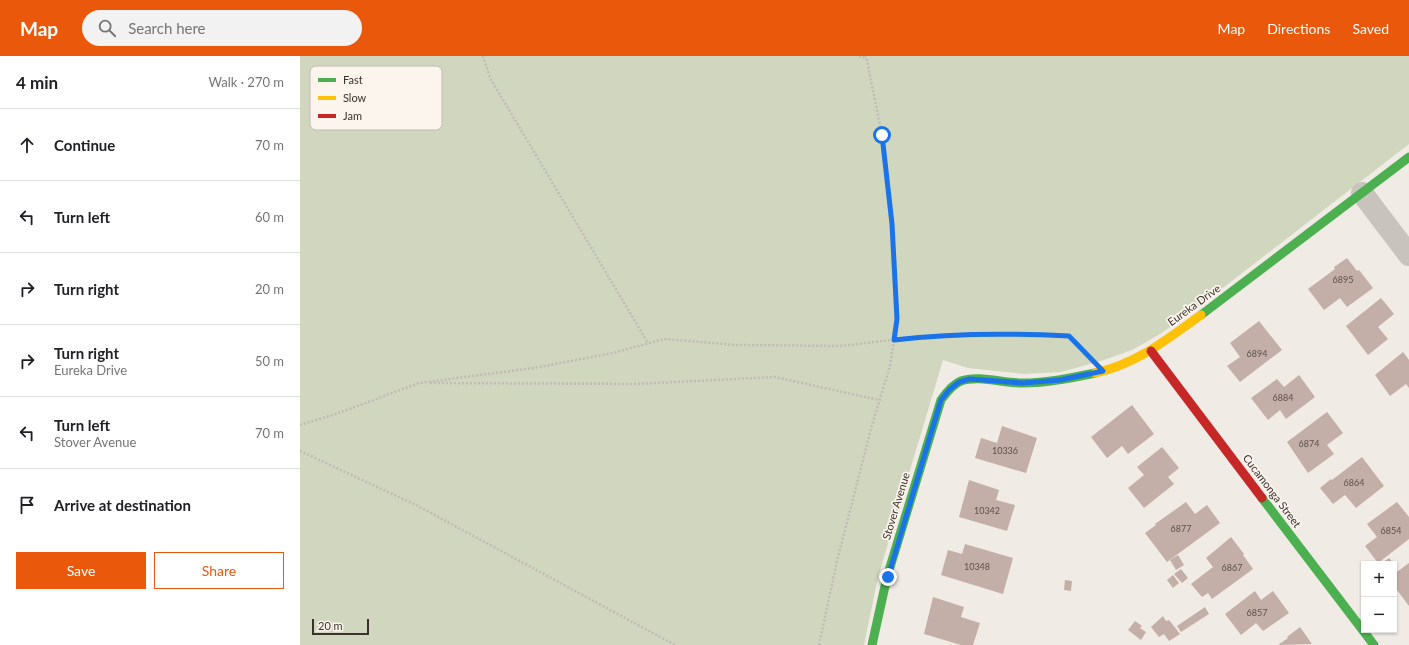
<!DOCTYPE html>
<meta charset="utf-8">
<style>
body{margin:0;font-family:Lato,sans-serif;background:#f2f2f2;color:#202124}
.controls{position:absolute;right:12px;bottom:12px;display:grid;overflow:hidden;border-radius:0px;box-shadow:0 1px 3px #0004}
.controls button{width:36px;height:36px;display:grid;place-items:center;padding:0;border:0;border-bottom:1px solid #e0e0e0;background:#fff;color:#202124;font:20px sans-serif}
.scale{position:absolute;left:12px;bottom:10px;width:57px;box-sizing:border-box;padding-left:4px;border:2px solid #3b302b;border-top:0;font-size:11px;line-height:14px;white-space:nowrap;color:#3b302b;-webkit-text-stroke:3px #fbf5ee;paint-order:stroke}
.stop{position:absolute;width:12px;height:12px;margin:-9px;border:3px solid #1a73e8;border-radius:50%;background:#fff}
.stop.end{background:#1a73e8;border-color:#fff;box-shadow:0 1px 4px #0008}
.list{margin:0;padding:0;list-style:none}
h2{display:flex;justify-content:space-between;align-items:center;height:52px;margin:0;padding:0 16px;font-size:17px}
h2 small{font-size:13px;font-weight:400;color:#757577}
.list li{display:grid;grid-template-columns:26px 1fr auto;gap:12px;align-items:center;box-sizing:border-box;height:72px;padding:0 16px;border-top:1px solid #e0e0e0}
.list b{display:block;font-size:15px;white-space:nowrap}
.list p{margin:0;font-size:13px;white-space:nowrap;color:#757577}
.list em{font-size:13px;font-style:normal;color:#757577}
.actions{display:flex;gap:8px;padding:12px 16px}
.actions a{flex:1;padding:9px 0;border:1px solid #ea580c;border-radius:0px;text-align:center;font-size:14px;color:#ea580c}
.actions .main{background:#ea580c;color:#fff}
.icon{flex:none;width:22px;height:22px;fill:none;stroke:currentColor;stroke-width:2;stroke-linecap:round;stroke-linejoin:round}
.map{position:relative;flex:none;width:1109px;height:589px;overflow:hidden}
header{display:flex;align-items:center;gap:24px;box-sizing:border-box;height:56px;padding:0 20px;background:#ea580c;color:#fff}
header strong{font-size:19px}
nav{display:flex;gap:22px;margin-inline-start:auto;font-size:14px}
.search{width:280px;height:36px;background:#f2f2f2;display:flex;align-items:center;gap:10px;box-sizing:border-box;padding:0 14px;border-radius:22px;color:#757577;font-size:15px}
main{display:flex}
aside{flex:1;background:#fff}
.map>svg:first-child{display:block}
.green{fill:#d1d6bf}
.building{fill:#c3afa7}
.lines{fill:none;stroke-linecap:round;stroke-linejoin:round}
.path{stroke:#c2bbb6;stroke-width:2.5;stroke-dasharray:2 2;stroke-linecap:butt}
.street{stroke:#c9c3be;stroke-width:22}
.fast{stroke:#4caf50;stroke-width:9}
.slow{stroke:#ffc107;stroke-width:9}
.jam{stroke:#c62828;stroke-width:9}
.route{stroke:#1a73e8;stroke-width:5}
.labels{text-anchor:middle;stroke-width:3.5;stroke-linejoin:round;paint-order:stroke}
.number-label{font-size:9px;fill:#5d504a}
.street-label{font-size:11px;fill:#3b302b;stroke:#fbf5ee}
.key{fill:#fbf5ee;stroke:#c1bab4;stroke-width:1}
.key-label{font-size:11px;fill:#3b302b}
</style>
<header>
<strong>Map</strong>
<div class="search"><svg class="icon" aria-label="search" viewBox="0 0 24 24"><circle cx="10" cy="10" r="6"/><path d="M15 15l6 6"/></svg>Search here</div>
<nav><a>Map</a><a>Directions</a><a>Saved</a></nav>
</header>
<main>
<aside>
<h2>4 min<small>Walk · 270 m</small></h2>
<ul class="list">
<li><svg class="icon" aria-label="ahead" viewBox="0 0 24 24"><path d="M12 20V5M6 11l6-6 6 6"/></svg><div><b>Continue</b></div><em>70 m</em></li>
<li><svg class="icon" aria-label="left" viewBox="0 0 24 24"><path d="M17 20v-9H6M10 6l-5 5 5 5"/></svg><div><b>Turn left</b></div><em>60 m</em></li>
<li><svg class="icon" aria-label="right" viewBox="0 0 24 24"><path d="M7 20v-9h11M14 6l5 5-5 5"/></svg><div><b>Turn right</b></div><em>20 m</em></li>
<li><svg class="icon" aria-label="right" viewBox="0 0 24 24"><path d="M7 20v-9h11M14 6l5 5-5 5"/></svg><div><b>Turn right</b><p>Eureka Drive</p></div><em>50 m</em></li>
<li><svg class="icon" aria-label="left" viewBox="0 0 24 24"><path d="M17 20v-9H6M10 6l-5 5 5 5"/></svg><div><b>Turn left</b><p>Stover Avenue</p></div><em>70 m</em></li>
<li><svg class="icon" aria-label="arrive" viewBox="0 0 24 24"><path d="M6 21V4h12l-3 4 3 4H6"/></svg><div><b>Arrive at destination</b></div></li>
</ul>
<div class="actions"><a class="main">Save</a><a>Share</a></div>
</aside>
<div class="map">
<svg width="1109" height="589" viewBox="0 0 1109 589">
<rect width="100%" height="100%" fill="#f0ebe5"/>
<!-- green -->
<path class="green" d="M0 0H1109V88L902 248 860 278 832 294 804 304 761 316 724 318 668 312 643 304 578 521 564 589H0Z"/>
<!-- building -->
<g class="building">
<path d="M1047 202 1057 215 1059 214 1073 232 1047 251 1040 242 1024 254 1008 233 1035 213 1034 211Z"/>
<path d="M1081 242 1094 258 1078 271 1088 283 1068 299 1046 270Z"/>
<path d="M959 265 982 294 940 326 927 310 940 301 930 287Z"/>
<path d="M1103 296 1109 304V332L1106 328 1090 340 1075 319Z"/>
<path d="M999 319 1015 341 986 363 980 354 968 364 951 342 977 323 984 331Z"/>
<path d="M832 349 854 378 828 398 822 390 807 402 791 381Z"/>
<path d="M1027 356 1043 377 1027 389 1034 398 1008 417 987 386Z"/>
<path d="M702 370 737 382 726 417 675 402 681 382 697 387Z"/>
<path d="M862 391 879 412 868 421 874 428 844 452 828 432 844 419 837 411Z"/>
<path d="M1062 401 1084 430 1056 452 1045 439 1033 448 1020 432 1031 423 1032 424Z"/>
<path d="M669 424 699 434 696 444 715 449 707 475 659 461Z"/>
<path d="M886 446 895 458 907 449 920 467 867 506 845 477 856 469 855 468Z"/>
<path d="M1097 446 1109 461V483L1078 507 1065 490 1077 481 1067 468Z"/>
<path d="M931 481 944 498 943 499 953 513 912 543 908 537 902 541 891 528 913 511 906 502Z"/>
<path d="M665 488 713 502 703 538 641 519 648 494 662 498Z"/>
<path d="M878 499 884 509 876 514 870 504Z"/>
<path d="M1089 502 1094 508H1081Z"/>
<path d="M1109 507V550L1094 530V518Z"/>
<path d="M881 513 888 522 882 527 874 518Z"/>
<path d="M873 519 879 527 873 532 867 524Z"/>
<path d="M765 524 772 525 771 535 764 534Z"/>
<path d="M955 535 961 544 973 535 989 557 963 575 956 567 941 579 925 558Z"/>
<path d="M633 541 664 551 661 561 680 567 673 589H661L624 578Z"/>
<path d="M905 551 909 558 881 576 877 570Z"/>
<path d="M863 560 866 565 869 564 880 578 869 585 864 578 859 581 851 571Z"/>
<path d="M835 565 842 570 840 572 846 576 841 584 828 574Z"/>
<path d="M1000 571 1012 588 978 589 988 582 987 581Z"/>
</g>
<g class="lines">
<!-- path -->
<g class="path">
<path d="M183 0 190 22 348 287"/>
<path d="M559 0 566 2"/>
<path d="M130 327 336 328 475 321 579 344"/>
<path d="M0 369 36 358 119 327 234 312 313 297 364 283 436 289 541 290 625 280 721 277 769 280 786 297"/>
<path d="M0 395 118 450 375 589"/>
<path d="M519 589 537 505 572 369 590 310 597 263 592 168 582 79 566 0"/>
</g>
<!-- street -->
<path class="street" d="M1062 137 1109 199"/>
<!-- fast -->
<g class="fast">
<path d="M901 259 1109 101"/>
<path d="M962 442 1074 589"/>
<path d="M572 589 587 521 641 344C646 337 653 328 661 325 678 319 703 327 722 327 747 327 771 322 795 317"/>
</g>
<!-- slow -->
<path class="slow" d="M795 317C837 308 867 283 901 259"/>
<!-- jam -->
<path class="jam" d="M851 295 962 442"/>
</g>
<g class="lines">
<!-- route -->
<path class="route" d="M582 79 592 168 597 263 594 284C652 277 711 277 769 280L803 315 760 324 723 327 670 323 659 326 649 334 641 344 588 521"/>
</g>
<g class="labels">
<!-- number labels -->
<g class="number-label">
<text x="1043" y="227">6895</text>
<text x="957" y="301">6894</text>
<text x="983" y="345">6884</text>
<text x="1009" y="391">6874</text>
<text x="705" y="398">10336</text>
<text x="1054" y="430">6864</text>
<text x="687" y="458">10342</text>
<text x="881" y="476">6877</text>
<text x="1091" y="478">6854</text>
<text x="677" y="514">10348</text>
<text x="932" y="515">6867</text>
<text x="957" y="560">6857</text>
</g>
<!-- street labels -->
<g class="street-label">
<text transform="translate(894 249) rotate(-36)" y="4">Eureka Drive</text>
<text transform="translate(972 435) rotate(53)" y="4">Cucamonga Street</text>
<text transform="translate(596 450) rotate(-73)" y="4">Stover Avenue</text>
</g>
</g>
<!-- legend -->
<rect x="10" y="10" width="132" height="64" rx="6" class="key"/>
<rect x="18" y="22" width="18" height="4" fill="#4caf50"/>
<rect x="18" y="40" width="18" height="4" fill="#ffc107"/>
<rect x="18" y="58" width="18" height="4" fill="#c62828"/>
<g class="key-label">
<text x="43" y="28">Fast</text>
<text x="43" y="46">Slow</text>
<text x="43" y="64">Jam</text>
</g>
</svg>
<div class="controls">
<button>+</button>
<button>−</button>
</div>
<div class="scale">20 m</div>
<div class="stop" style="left:582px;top:79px"></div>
<div class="stop end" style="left:588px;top:521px"></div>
</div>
</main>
